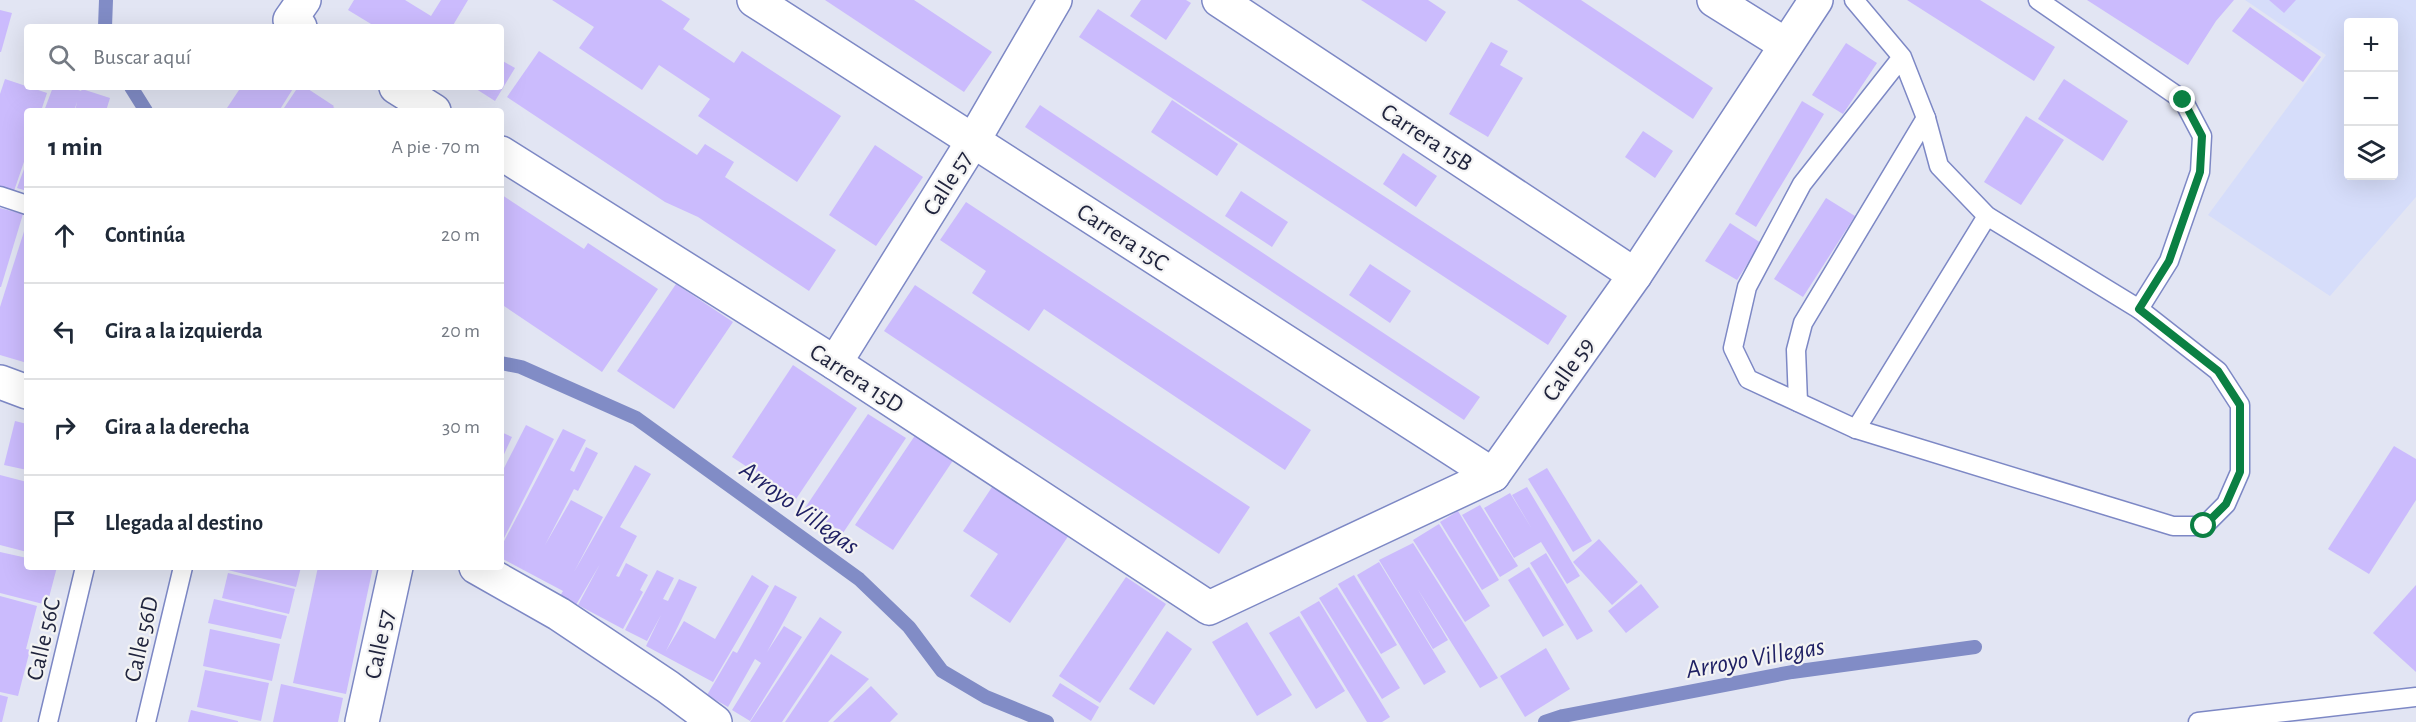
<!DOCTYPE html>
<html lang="es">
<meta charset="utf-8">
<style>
body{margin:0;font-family:"Alegreya Sans",sans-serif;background:#f6f6f7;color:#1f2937}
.controls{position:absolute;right:18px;top:18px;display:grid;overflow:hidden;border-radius:6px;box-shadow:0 6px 24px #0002}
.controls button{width:54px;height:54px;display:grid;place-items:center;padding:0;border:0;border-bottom:2px solid #e0e1e3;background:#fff;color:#1f2937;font:30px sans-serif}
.stop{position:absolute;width:18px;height:18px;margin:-14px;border:4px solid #0b8043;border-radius:50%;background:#fff}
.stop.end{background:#0b8043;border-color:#fff;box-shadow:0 2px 6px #0008}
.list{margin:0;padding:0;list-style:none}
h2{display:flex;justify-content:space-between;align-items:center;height:78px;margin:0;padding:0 24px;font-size:26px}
h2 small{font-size:20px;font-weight:400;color:#747a83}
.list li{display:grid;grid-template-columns:39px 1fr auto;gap:18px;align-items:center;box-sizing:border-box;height:96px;padding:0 24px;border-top:2px solid #e0e1e3}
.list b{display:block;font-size:22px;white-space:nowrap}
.list em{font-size:20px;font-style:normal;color:#747a83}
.icon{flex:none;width:33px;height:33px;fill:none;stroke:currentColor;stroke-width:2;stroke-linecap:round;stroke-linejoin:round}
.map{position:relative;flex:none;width:2416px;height:722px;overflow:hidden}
.search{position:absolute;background:#fff;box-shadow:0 6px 24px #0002;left:24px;top:24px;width:480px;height:66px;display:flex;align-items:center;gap:15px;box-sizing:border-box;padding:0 21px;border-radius:6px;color:#747a83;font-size:22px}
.panel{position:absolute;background:#fff;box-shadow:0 6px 24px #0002;left:24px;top:108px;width:480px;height:462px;border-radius:6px}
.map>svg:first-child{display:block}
.built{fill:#d6ddfa;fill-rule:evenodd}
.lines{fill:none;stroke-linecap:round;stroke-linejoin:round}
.stream{stroke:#818cc6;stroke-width:14}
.building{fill:#cbbbfd}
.lane-casing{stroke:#7d88c5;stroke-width:21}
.street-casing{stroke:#7d88c5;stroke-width:36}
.lane{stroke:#fff;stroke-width:18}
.street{stroke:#fff;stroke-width:33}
.route{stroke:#0b8043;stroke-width:8}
.labels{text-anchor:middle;stroke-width:4.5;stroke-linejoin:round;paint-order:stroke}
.street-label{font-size:24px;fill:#20243d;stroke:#f3f3f3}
.water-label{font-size:26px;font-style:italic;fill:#1f2064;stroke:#f3f3f3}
</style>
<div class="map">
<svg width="2416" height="722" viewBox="0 0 2416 722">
<rect width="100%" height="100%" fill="#e2e5f3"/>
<!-- built -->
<path class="built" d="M2245 0H2416V197L2330 296 2208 215 2326 55ZM2348 22H2394V176H2348Z"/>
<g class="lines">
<!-- stream -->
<g class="stream">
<path d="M105 27 106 0"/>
<path d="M131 87 146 111"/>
<path d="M501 363 521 367 636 418 859 579 909 627 942 671 986 697 1047 722"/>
<path d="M1545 722 1563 716 1792 672 1975 647"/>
</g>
</g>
<!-- building -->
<g class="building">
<path d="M354 0H405L431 16 441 0H468L452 27H376L348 10Z"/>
<path d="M552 0H661L690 19 683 29 734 63 742 51 841 116 797 182 698 116 710 99 659 65 642 90 579 48 594 27Z"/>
<path d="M825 0H914L992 52 964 92Z"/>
<path d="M1141 0H1186L1191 3 1166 40 1130 16Z"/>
<path d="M1361 0H1428L1446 12 1426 42Z"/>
<path d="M1517 0H1581L1713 88 1693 119Z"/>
<path d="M1907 0H1980L2055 47 2034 81Z"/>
<path d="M2087 0H2234L2216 21 2188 65Z"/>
<path d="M2269 0H2296L2284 13Z"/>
<path d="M2250 7 2321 57 2303 82 2232 31Z"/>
<path d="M1098 9 1567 316 1548 345 1079 37Z"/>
<path d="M0 10 12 13 1 52H0Z"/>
<path d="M1491 42 1508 51 1500 65 1523 78 1488 137 1449 114Z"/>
<path d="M1846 43 1877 63 1843 114 1812 95Z"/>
<path d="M539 51 697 155 705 144 734 162 725 177 836 250 809 291 698 217 665 202 507 97Z"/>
<path d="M501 60 515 68 495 101 473 87H501Z"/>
<path d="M5 79 47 93 41 111H27V153L14 191 0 186V94Z"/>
<path d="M2064 79 2128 121 2103 161 2038 119Z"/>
<path d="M53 87H70L81 91 82 89 110 98 106 111H75L77 102 74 111H44Z"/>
<path d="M241 87H294L279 111H225Z"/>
<path d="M298 87H305L334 106 333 107 339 111H282Z"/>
<path d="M1172 100 1238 144 1217 176 1151 132Z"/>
<path d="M1802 101 1824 114 1756 227 1735 214Z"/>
<path d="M1040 105 1480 397 1464 420 1025 127Z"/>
<path d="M2026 116 2064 140 2021 205 1984 182Z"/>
<path d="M1643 131 1673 151 1655 178 1625 157Z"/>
<path d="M875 145 923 177 876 246 829 215Z"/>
<path d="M1403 153 1437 176 1416 207 1383 184Z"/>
<path d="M27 161V191L17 188Z"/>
<path d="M1241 191 1288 222 1272 247 1225 216Z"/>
<path d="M502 195 584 249 588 243 658 289 602 372 501 304Z"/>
<path d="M1826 198 1855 216 1803 297 1774 279Z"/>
<path d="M966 202 1311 430 1285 470 1044 309 1029 331 972 293 986 271 940 240Z"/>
<path d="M0 208 23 214 1 287H0Z"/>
<path d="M27 222V363L0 355V307Z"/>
<path d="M1730 223 1761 243 1737 280 1705 261Z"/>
<path d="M1370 264 1411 291 1390 323 1349 295Z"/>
<path d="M676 284 733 322 674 409 617 371Z"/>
<path d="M915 285 1250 507 1219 554 884 331Z"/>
<path d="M793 365 857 408 796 499 732 457Z"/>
<path d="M868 414 906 438 843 533 805 508Z"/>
<path d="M15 421 27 424V470L4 465Z"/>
<path d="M526 425 554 439 501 544V474Z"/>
<path d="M563 429 586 440 570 470 574 472 586 447 598 453 578 491 574 489 545 545 571 500 603 517 574 572 635 465 651 474 620 527 637 536 616 576 619 577 626 563 648 575 640 590 643 592 623 629 578 605 600 564 573 610 557 601 563 591 501 558V547Z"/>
<path d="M501 432 512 437 501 461Z"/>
<path d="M916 434 954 459 893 550 855 525Z"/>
<path d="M2394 446 2416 459V500L2369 574 2328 549Z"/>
<path d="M1547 468 1592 541 1573 552 1528 479Z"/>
<path d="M0 475 27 482V552L0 545Z"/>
<path d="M994 484 1071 532 1010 623 970 596 998 554 963 531Z"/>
<path d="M1527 487 1580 576 1567 584 1541 542 1514 558 1484 508 1510 493 1532 529 1512 495Z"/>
<path d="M1480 505 1518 566 1500 577 1462 515Z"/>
<path d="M1458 511 1499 580 1482 590 1440 522Z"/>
<path d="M1439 524 1490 606 1465 622 1413 540Z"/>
<path d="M1599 539 1638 582 1612 605 1573 562Z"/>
<path d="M1413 543 1498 678 1480 688 1417 588 1448 640 1433 649 1379 560Z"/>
<path d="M0 552 27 558V567H57L47 605 0 593Z"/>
<path d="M1546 553 1593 631 1577 640 1530 563Z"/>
<path d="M1379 562 1446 672 1424 685 1357 575Z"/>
<path d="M229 567H301L296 587 228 570Z"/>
<path d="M318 567H373L346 694 293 683Z"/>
<path d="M1529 567 1564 625 1543 637 1508 580Z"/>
<path d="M657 570 674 578 663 599 668 601 679 579 697 587 666 651 684 621 715 639 752 575 769 586 713 682 646 646 661 615 647 641 625 630Z"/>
<path d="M228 573 295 589 289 614 222 598Z"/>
<path d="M1354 575 1397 645 1381 654 1338 584Z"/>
<path d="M1126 577 1166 604 1100 703 1059 676Z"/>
<path d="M1641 584 1659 607 1626 633 1608 611Z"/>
<path d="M775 585 797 597 767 652 784 626 802 637 750 721 732 710 761 663 755 659 728 707 707 695 733 651 737 653Z"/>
<path d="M2416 585V672L2373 633Z"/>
<path d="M1337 587 1400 688 1382 699 1319 598Z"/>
<path d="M0 596 37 606 26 649 30 650 18 696 0 692Z"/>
<path d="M214 599 287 616 281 639 208 623Z"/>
<path d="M1319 601 1390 717 1382 722H1367L1300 612Z"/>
<path d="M1299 616 1345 691 1316 709 1269 633Z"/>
<path d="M820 617 842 632 782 722H750Z"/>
<path d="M1247 622 1292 695 1257 716 1212 642Z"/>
<path d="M210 629 280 644 272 681 203 666Z"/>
<path d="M1167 631 1192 649 1154 705 1129 689Z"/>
<path d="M1546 648 1570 689 1525 717 1500 676Z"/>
<path d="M831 654 869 679 828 722H785Z"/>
<path d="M205 670 269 683 261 721 197 707Z"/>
<path d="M1060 683 1099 707 1091 721 1052 696Z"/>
<path d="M281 684 343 698 338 722H273Z"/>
<path d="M871 686 898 714 890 722H833Z"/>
<path d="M0 695 8 697 2 722H0Z"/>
<path d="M191 710 238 721V722H188Z"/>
</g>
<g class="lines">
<defs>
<g id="lane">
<path d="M1854 0 1902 57 1926 118 1939 166 1987 216 2139 309 2218 371 2240 405V472L2226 504 2204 526H2173L1856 429 1748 379 1733 348 1747 287 1802 184 1902 57"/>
<path d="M2038 0 2183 100 2202 136 2200 172 2169 261 2139 309"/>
<path d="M0 196 27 205"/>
<path d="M1798 402 1796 350 1803 323 1926 118"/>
<path d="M1856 429 1987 216"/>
<path d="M48 722 85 567"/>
<path d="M146 722 183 567"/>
<path d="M2198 722 2416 697"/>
</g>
<g id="street">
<path d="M754 0 1493 475"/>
<path d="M1219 0 1635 275"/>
<path d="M1714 0 1786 45"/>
<path d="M300 27 290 20 304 0"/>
<path d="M396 87 434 111"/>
<path d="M501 153 835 363 1209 608 1493 475 1635 275 1816 0"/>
<path d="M835 363 973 141 1055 0"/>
<path d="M0 382 27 392"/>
<path d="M476 567 559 614 668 687 715 722"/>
<path d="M362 722 396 567"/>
</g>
</defs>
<!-- lane casing -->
<use href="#lane" class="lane-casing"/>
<!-- street casing -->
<use href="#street" class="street-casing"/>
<!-- lane -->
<use href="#lane" class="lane"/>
<!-- street -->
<use href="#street" class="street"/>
</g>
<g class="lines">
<!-- route -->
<path class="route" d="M2183 100 2202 136 2200 172 2169 261 2139 309 2218 371 2240 405V472L2226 504 2204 526"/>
</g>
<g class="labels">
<!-- street labels -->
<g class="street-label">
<text transform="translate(1427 137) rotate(33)" y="8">Carrera 15B</text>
<text transform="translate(947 183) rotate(-58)" y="8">Calle 57</text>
<text transform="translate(1123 237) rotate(33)" y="8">Carrera 15C</text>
<text transform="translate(1568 369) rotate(-55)" y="8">Calle 59</text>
<text transform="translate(857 378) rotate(33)" y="8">Carrera 15D</text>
<text transform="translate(43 639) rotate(-77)" y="8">Calle 56C</text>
<text transform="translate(141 639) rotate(-77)" y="8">Calle 56D</text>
<text transform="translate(379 644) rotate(-78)" y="8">Calle 57</text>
</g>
<!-- water labels -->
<g class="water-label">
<text transform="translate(800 507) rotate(36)" y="9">Arroyo Villegas</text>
<text transform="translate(1755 657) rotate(-10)" y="9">Arroyo Villegas</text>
</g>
</g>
</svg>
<div class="controls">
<button>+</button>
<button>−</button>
<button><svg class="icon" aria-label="layers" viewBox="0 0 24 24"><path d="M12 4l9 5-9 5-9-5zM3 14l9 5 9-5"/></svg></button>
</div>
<div class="stop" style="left:2204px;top:526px"></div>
<div class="stop end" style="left:2183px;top:100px"></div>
<div class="search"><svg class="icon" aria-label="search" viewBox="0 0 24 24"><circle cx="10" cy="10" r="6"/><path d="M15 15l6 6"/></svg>Buscar aquí</div>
<section class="panel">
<h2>1 min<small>A pie · 70 m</small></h2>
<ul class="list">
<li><svg class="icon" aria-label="ahead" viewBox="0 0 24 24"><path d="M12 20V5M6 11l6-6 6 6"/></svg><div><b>Continúa</b></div><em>20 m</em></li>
<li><svg class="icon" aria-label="left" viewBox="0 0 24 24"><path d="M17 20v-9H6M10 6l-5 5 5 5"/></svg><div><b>Gira a la izquierda</b></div><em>20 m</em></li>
<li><svg class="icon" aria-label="right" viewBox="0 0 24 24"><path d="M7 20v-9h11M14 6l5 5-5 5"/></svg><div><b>Gira a la derecha</b></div><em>30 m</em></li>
<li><svg class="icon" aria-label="arrive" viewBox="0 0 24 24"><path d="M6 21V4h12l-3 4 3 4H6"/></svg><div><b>Llegada al destino</b></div></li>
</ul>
</section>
</div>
